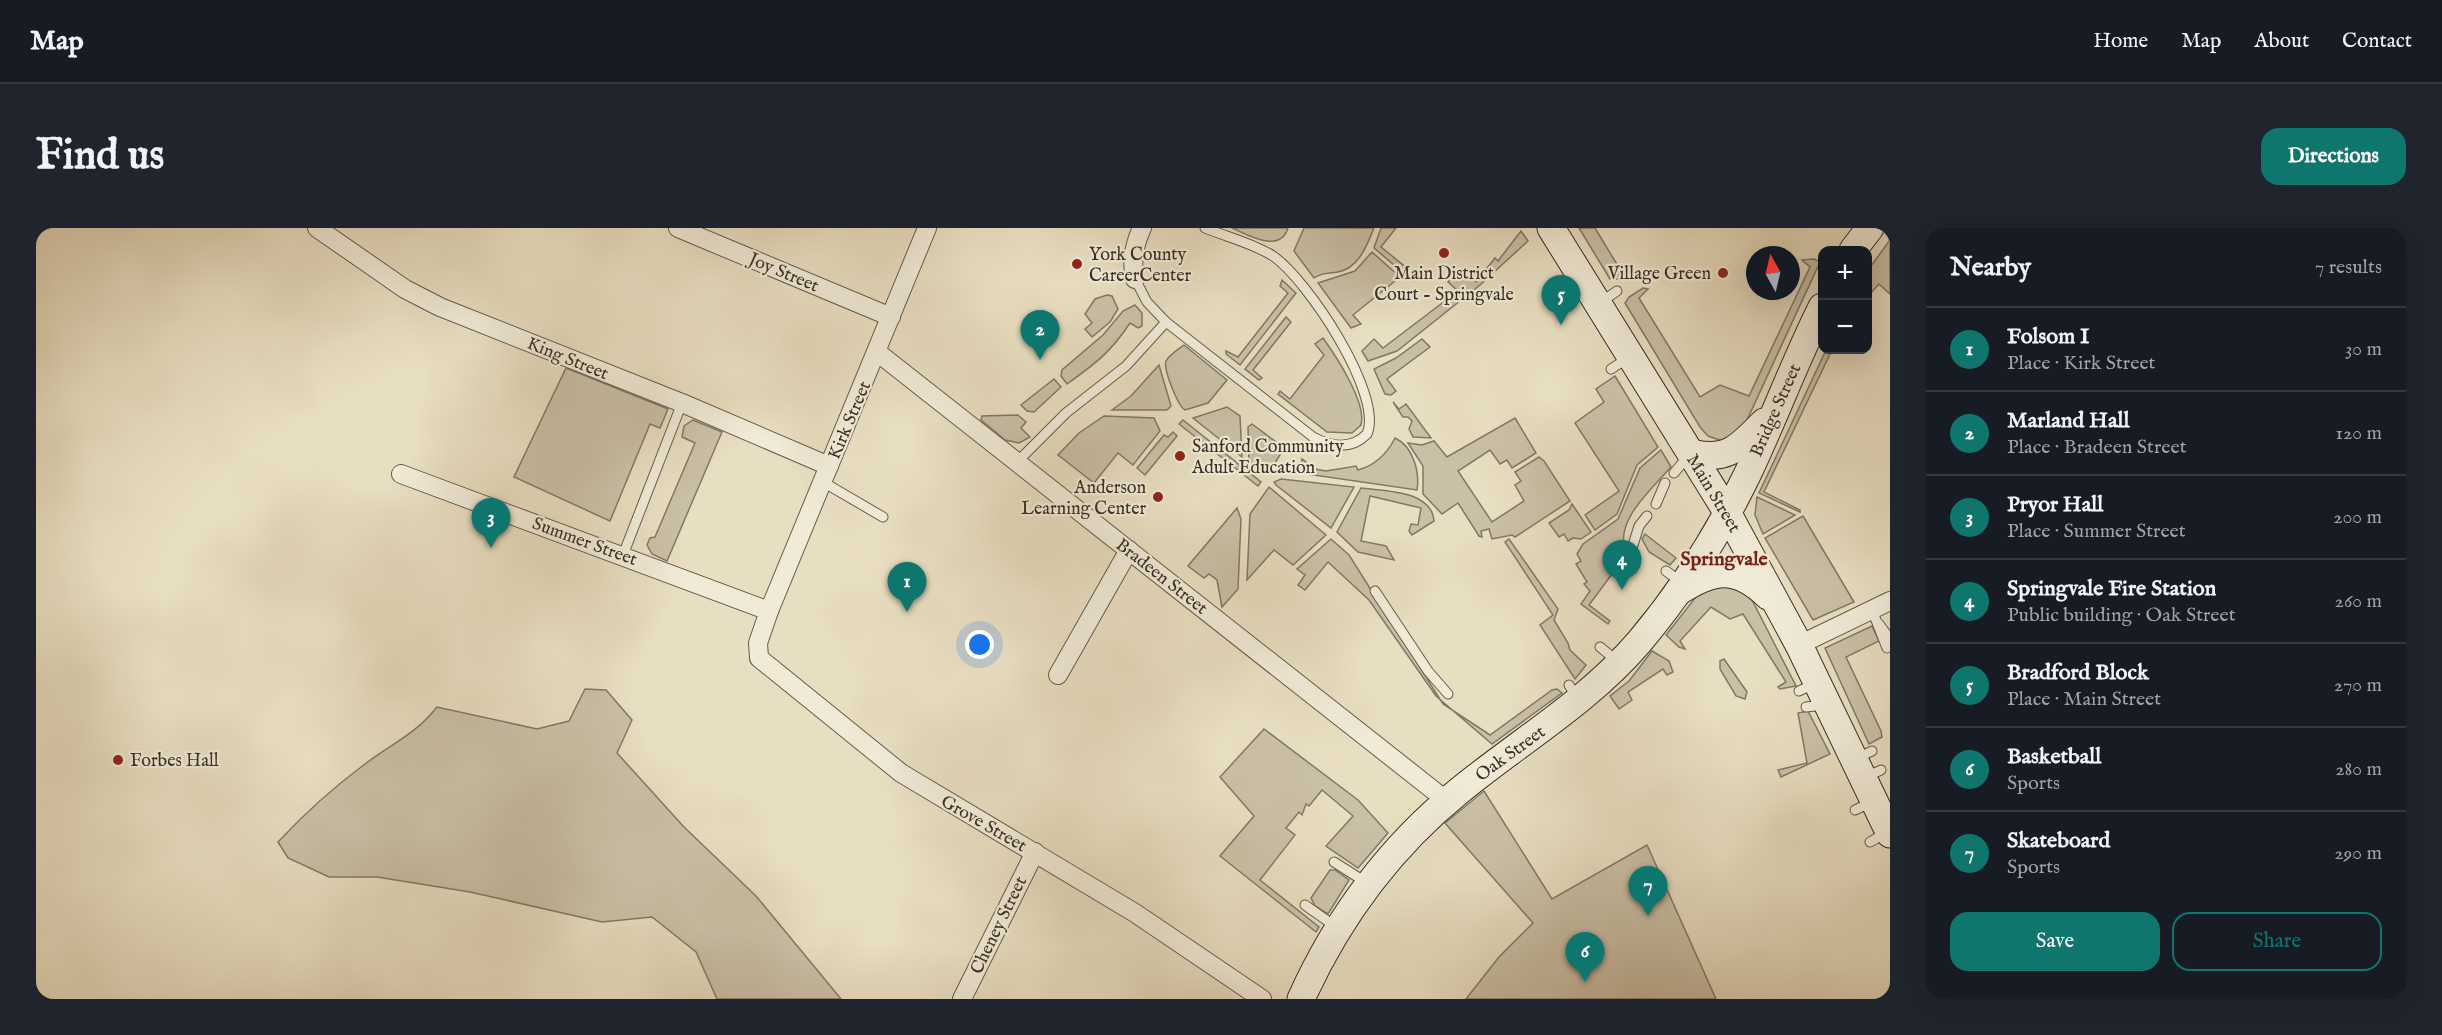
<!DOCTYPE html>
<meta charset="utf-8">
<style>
body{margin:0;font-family:"IM FELL English",serif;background:#20242c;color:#f1f3f6}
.controls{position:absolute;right:18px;top:18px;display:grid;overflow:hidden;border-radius:12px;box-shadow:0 6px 24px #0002}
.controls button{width:54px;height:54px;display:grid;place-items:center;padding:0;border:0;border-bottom:2px solid #363941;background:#171b24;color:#f1f3f6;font:30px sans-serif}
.compass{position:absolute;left:1710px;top:18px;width:54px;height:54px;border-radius:50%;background:#171b24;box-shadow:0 6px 24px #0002;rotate:352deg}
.you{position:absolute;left:944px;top:417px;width:21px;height:21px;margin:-15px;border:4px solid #fff;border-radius:50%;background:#1a73e8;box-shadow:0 0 0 9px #1a73e833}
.badge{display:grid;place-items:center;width:39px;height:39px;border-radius:50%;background:#0f766e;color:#fff;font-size:20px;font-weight:700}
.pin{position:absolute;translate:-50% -50px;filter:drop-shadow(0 2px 3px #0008)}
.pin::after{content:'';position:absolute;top:32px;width:21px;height:18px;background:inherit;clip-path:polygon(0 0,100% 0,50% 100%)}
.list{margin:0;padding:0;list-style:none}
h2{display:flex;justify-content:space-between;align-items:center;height:78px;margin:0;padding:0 24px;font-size:26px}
h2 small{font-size:20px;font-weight:400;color:#9ea1a6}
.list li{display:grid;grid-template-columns:39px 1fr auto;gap:18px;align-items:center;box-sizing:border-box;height:84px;padding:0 24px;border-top:2px solid #363941}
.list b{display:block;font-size:22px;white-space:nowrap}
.list p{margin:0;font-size:20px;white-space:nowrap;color:#9ea1a6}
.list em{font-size:20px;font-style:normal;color:#9ea1a6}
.actions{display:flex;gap:12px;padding:18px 24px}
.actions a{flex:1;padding:14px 0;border:2px solid #0f766e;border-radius:18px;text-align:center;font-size:21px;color:#0f766e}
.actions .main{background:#0f766e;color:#fff}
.map{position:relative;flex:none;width:1854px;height:771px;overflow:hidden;border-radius:18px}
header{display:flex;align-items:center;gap:36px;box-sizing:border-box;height:84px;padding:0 30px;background:#171b24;border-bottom:2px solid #363941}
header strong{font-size:28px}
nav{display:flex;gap:33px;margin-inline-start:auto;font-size:21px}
.intro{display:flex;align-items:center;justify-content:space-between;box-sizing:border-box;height:144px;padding:0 36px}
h1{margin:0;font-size:42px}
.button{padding:15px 27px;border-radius:18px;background:#0f766e;color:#fff;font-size:21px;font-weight:700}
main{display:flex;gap:36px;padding:0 36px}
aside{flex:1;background:#171b24;border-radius:18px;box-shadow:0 6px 24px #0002}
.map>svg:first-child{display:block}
.green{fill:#cac0a7;stroke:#817866;stroke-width:1.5}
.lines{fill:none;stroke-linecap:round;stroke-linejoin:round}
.service-casing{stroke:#645c4d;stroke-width:11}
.minor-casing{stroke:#645c4d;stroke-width:20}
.secondary-casing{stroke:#383026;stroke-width:29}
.service{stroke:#f0ead7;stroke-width:9}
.minor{stroke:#f0ead7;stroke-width:18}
.secondary{stroke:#f0ead7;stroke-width:27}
.poi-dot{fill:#8f2418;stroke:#f0ead7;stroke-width:2}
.labels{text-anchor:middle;stroke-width:4.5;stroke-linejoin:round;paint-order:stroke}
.poi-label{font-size:18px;fill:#383026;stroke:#f0ead7;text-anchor:start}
.street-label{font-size:18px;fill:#383026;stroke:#f0ead7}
.neighbourhood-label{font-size:20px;font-weight:bold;fill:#7a1f14;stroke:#f0ead7}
</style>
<header>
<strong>Map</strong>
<nav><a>Home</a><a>Map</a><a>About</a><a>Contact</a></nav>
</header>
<div class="intro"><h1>Find us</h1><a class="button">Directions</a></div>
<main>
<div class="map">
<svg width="1854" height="771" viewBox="0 0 1854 771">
<rect width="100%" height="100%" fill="#e8dec1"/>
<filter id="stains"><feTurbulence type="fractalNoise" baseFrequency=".00333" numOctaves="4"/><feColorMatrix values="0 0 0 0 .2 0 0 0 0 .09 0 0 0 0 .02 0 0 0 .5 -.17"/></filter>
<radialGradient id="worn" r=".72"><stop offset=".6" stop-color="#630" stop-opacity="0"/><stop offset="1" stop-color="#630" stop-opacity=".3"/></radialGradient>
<!-- green -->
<g class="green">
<path d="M1196 0H1252C1244 26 1212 7 1196 0Z"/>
<path d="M1268 0H1338C1331 17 1323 40 1302 44 1292 46 1287 44 1278 50L1258 23Z"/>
<path d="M1345 0H1360L1345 19 1372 41 1370 44 1365 43 1338 20Z"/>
<path d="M1543 0H1559L1585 43 1596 37V42L1582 51H1574Z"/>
<path d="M1485 3 1492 13 1444 57 1361 123 1332 133 1326 123 1338 111 1347 120 1422 63 1412 54 1423 41 1440 54 1459 30 1462 33Z"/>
<path d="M1854 12V66L1843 56 1832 68V42Z"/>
<path d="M1336 24 1364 49 1317 87 1325 96 1315 100 1282 55 1319 43Z"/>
<path d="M1778 31 1784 34 1711 192 1699 208 1686 213 1672 208 1664 199 1589 75 1593 69 1607 60 1612 61 1603 70 1664 169 1684 157 1713 168 1774 39 1766 32Z"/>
<path d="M1246 52 1260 65 1204 137 1190 126V123L1202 129 1252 65 1244 58Z"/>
<path d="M1071 67 1076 68 1082 81 1074 94 1056 109 1049 101 1056 95 1049 86 1059 71Z"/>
<path d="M1099 77 1106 85V98L1102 100 1094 95C1075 124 1059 136 1031 156L1025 148 1026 142 1067 107 1087 83Z"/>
<path d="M1250 89 1255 94 1217 142 1226 150 1223 152 1209 141Z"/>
<path d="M1287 110C1300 128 1331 175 1325 197L1316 205 1291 204 1242 166 1244 163 1254 171 1288 127 1279 116Z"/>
<path d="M1386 111 1394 119 1351 151 1360 163 1355 167 1349 166 1338 141 1360 130Z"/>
<path d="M1148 117 1191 152 1172 175 1149 182C1142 178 1127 141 1130 133 1133 127 1143 121 1148 117Z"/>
<path d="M1790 122H1796L1728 264 1764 282V284L1723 265Z"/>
<path d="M1123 137 1135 178 1131 182H1076L1095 168Z"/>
<path d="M530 140 632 181 624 200 614 196 574 293 478 249Z"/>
<path d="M1579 148 1622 219 1601 237 1581 286 1559 302 1549 287 1583 263 1539 195 1568 174 1560 161Z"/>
<path d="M1018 151 1025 159 998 184 991 183 985 177Z"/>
<path d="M1357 174 1363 181 1370 176 1395 210 1377 209 1373 201 1376 193 1372 189H1367Z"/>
<path d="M1191 179 1204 188 1206 229 1157 190Z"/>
<path d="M982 187 990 194 985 200 994 209 983 215 969 212 945 192 946 188Z"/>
<path d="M1068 188 1118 190 1124 203 1097 237 1082 225 1058 255 1022 227 1043 205Z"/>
<path d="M1479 190 1500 225 1476 240 1471 232 1464 236 1454 222 1422 243 1456 294 1488 273 1479 257 1485 253 1479 244 1503 229 1508 233 1534 273 1479 309 1476 307 1456 311 1453 301 1445 303 1446 309 1443 308 1422 275 1406 286 1387 266V238L1372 215 1386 217 1398 213 1411 229Z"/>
<path d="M657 192 686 204 631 333 616 326 611 317 614 310 619 309 659 215 646 209 648 198Z"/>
<path d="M1147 192 1225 254 1222 258 1143 196Z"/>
<path d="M1216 196 1248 220 1235 242 1218 240 1213 233 1212 199Z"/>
<path d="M1137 204 1141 208 1109 247 1101 240 1128 207 1132 209Z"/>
<path d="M1359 210C1377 218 1384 244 1381 262L1271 246 1265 242 1266 231 1279 241 1290 243 1320 238 1322 242C1340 237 1351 226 1359 210Z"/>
<path d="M1625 222 1635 239C1617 260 1575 295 1591 326L1553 377 1574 393 1572 396 1545 376 1554 363 1548 356 1551 354 1540 336 1545 333 1541 326 1547 316 1582 291 1604 240Z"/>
<path d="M1245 251 1318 259 1295 300 1240 257 1238 254Z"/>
<path d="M1233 259 1290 307 1257 337 1238 322 1211 352 1214 286Z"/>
<path d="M1325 260C1347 263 1396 262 1398 293L1376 307 1373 303 1375 296 1382 297 1385 280 1334 268 1325 313 1350 318 1358 332 1322 324 1301 304Z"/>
<path d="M1721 269 1759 287 1727 306 1719 287Z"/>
<path d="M1536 276 1555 304 1545 311 1537 310 1532 313 1528 306 1523 309 1513 295 1533 282Z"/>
<path d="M1201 280 1205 291 1202 361 1186 379 1181 352 1173 346 1168 350 1152 338Z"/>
<path d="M1767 288 1818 374 1777 392 1729 310Z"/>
<path d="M1609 306 1640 330 1634 337 1613 324 1606 311Z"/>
<path d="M1295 311 1313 327 1407 476 1454 507 1516 462 1521 461 1526 465 1456 516 1400 468 1333 372 1292 334 1269 362 1262 357 1269 347 1261 341Z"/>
<path d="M1473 311 1522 381 1518 392 1532 415 1534 422 1550 437 1539 451 1504 397 1517 387 1469 314Z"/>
<path d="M1678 358 1703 360 1716 372 1760 458 1744 461 1742 459 1750 454 1707 386 1694 391 1675 379 1644 413 1649 421 1643 419 1630 407 1663 365Z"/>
<path d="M1836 398 1843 413 1810 429 1845 503 1846 509 1833 516 1789 420Z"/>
<path d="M1616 423 1633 433 1637 444 1631 447 1627 441 1592 464 1596 472 1583 481 1574 468 1593 453Z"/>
<path d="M1688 431 1711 464 1709 471 1700 468 1684 441V433Z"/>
<path d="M549 461 570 462 596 492 581 525 648 599 720 668 805 771H681L660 724 616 689 566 694 434 664 341 649H293L252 630 242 614C268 586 298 559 329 536 355 516 380 506 401 479L501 501 533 493Z"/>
<path d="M1772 483 1794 526 1745 549 1742 542 1771 535 1762 485Z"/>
<path d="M1228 501 1322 572 1352 605 1322 640 1290 618 1317 588 1286 562 1273 578 1270 576 1266 587 1263 584 1250 600 1259 607 1224 652 1283 699 1280 704 1184 628 1218 588 1184 549Z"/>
<path d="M1448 563 1516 671 1611 617 1680 771H1430L1463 729 1497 695 1409 595Z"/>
<path d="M1294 642H1299L1313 652 1292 686 1279 678 1275 670Z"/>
</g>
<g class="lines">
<defs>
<g id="service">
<path d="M1565 74 1581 63"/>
<path d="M1130 94 1277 209C1296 219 1315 222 1331 206 1348 167 1271 51 1237 28 1217 15 1191 9 1169 0"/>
<path d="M1575 141 1592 130"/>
<path d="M981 234 1030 185 1090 138 1130 94 1111 74 1099 51"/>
<path d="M1638 245 1653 227"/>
<path d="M787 254 847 289"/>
<path d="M1620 276 1629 255"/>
<path d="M1597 317 1603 298 1611 288"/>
<path d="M587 327 646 175"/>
<path d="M1630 343 1645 354"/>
<path d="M1339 363 1392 443 1412 466"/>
<path d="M1836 382 1851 420"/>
<path d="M1843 396 1854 411"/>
<path d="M1564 419 1581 433"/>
<path d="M1533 457 1542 471"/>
<path d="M1763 463 1780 455"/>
<path d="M1770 479 1788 477"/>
<path d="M1821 530 1836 523"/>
<path d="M1830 549 1845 542"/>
<path d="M1819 582 1836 574"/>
<path d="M1834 614 1850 605"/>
<path d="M1298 634 1331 655"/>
<path d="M1269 677 1300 699"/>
</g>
<g id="minor">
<path d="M281 0 369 61 404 79 646 175 793 238"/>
<path d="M642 0 855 89"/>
<path d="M891 0 733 383 722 415 723 430 865 545 1099 685 1226 771"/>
<path d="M1099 51C1095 33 1098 17 1106 0"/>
<path d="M841 124 1411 573"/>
<path d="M365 246 733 383"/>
<path d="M1763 417 1854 373"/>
<path d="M1022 447 1093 322"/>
<path d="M926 771 999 624"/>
</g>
<g id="secondary">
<path d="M1515 0 1691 284 1763 417 1854 606"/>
<path d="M1817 22 1834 0"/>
<path d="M1655 225C1691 234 1704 219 1728 194"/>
<path d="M1642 364C1677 341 1700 337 1732 368"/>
<path d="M1265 771C1302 689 1353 620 1423 563 1484 513 1552 474 1604 413 1646 363 1684 303 1712 245 1738 190 1759 133 1786 79"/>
</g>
</defs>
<!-- service casing -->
<use href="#service" class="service-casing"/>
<!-- minor casing -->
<use href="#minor" class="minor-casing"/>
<!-- secondary casing -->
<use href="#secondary" class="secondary-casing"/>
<!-- service -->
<use href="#service" class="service"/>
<!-- minor -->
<use href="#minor" class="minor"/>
<!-- secondary -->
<use href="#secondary" class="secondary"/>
</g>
<!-- markers -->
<g class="poi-dot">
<circle cx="1408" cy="25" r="6"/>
<circle cx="1041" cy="36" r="6"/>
<circle cx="1687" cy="45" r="6"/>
<circle cx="1144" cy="228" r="6"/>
<circle cx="1122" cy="269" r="6"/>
<circle cx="82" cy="532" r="6"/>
</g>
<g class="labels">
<!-- poi labels -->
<g class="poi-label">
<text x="1053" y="32">York County<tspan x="1053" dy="21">CareerCenter</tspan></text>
<text x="1408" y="51" text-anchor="middle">Main District<tspan x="1408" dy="21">Court - Springvale</tspan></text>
<text x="1675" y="51" text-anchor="end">Village Green</text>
<text x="1156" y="224">Sanford Community<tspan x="1156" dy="21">Adult Education</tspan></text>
<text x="1110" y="265" text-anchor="end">Anderson<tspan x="1110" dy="21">Learning Center</tspan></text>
<text x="94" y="538">Forbes Hall</text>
</g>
<!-- street labels -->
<g class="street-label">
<text transform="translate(748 44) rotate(23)" y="6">Joy Street</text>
<text transform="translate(532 130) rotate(22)" y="6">King Street</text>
<text transform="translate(1739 182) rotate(-66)" y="6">Bridge Street</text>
<text transform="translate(813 192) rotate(-67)" y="6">Kirk Street</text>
<text transform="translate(1678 265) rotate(59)" y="6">Main Street</text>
<text transform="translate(549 313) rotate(20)" y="6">Summer Street</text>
<text transform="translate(1126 348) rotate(38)" y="6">Bradeen Street</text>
<text transform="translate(1474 525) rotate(-36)" y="6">Oak Street</text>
<text transform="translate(948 595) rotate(30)" y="6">Grove Street</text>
<text transform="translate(962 697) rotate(-64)" y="6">Cheney Street</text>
</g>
<!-- neighbourhood labels -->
<g class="neighbourhood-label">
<text x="1688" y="337">Springvale</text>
</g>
</g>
<rect width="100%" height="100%" filter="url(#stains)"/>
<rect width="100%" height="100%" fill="url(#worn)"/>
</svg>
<div class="controls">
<button>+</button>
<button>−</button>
</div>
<svg class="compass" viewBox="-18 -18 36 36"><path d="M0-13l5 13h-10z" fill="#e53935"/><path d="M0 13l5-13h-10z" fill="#9ea1a6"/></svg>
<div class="you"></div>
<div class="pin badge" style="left:871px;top:384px">1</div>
<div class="pin badge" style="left:1004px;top:132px">2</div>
<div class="pin badge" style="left:455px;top:320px">3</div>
<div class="pin badge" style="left:1586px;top:362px">4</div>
<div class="pin badge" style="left:1525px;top:97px">5</div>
<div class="pin badge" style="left:1549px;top:754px">6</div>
<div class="pin badge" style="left:1612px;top:688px">7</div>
</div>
<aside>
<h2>Nearby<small>7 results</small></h2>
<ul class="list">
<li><span class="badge">1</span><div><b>Folsom I</b><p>Place · Kirk Street</p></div><em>30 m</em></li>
<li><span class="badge">2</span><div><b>Marland Hall</b><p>Place · Bradeen Street</p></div><em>120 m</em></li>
<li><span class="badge">3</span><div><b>Pryor Hall</b><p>Place · Summer Street</p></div><em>200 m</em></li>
<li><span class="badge">4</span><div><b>Springvale Fire Station</b><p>Public building · Oak Street</p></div><em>260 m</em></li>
<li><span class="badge">5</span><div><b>Bradford Block</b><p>Place · Main Street</p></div><em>270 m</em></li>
<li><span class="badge">6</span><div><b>Basketball</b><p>Sports</p></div><em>280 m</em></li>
<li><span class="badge">7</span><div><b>Skateboard</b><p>Sports</p></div><em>290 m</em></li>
</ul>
<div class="actions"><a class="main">Save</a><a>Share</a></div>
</aside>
</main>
